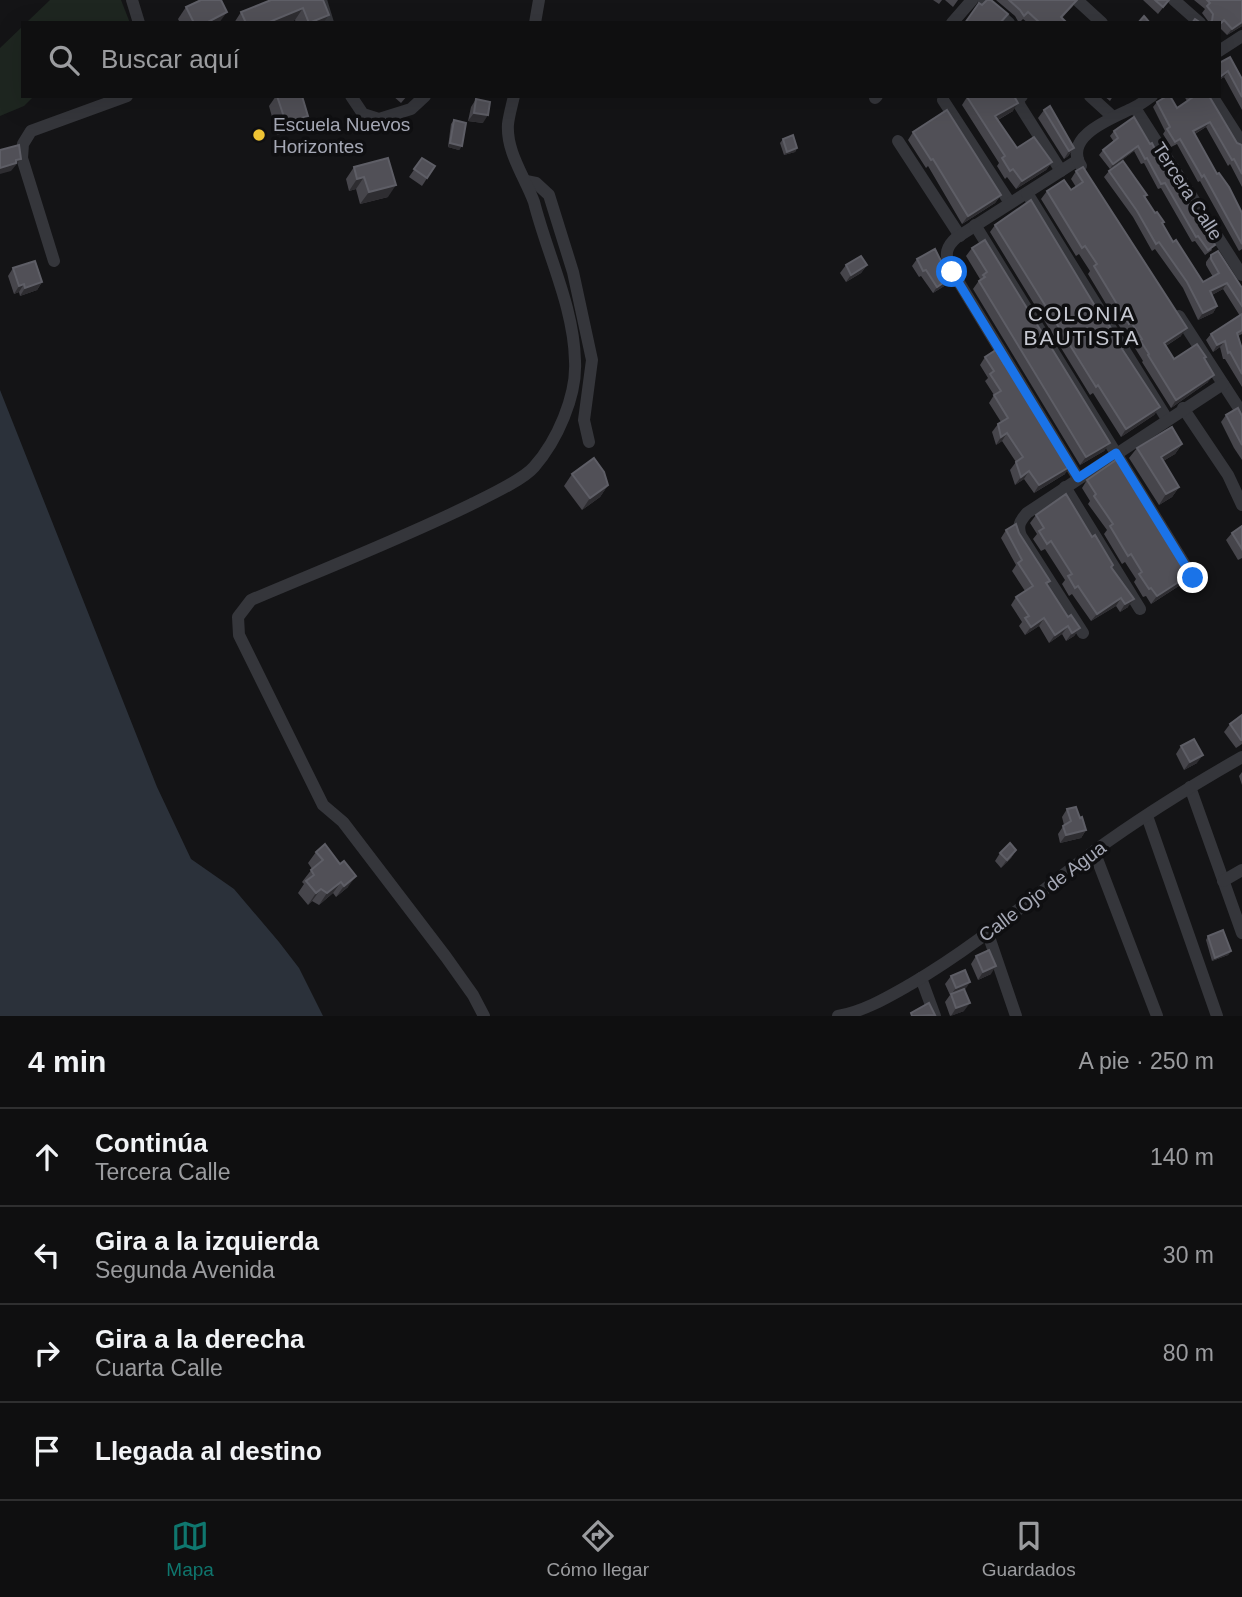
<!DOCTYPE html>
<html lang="es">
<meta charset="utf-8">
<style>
body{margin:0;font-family:Arial,sans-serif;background:#1d1d1e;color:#f1f3f6}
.stop{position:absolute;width:21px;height:21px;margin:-16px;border:5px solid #1a73e8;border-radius:50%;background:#fff}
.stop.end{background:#1a73e8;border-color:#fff;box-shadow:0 2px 7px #0008}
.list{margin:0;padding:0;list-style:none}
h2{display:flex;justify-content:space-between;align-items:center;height:91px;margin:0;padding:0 28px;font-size:30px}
h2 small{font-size:23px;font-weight:400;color:#9b9c9f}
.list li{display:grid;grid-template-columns:46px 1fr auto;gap:21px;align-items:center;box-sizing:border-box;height:98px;padding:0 28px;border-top:2px solid #2f2f30}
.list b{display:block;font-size:26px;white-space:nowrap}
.list p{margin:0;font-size:23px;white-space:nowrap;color:#9b9c9f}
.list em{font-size:23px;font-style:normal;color:#9b9c9f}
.icon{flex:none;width:38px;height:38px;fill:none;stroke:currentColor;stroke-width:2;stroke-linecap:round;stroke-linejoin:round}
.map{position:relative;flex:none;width:1242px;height:1016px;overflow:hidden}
.search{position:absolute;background:#0f0f10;box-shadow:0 7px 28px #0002;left:21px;right:21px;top:21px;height:77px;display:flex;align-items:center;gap:18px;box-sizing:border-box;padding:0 24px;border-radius:0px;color:#9b9c9f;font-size:26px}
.sheet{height:483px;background:#0f0f10}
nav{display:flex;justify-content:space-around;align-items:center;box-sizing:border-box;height:98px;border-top:2px solid #2f2f30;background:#0f0f10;font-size:19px;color:#9b9c9f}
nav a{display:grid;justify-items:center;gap:4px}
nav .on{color:#0f766e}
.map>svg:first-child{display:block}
.green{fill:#1e2620}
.water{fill:#2b313a}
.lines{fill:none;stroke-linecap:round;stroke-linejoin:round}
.minor{stroke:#35363b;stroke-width:12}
.wall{fill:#46454b}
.shaded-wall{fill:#2e2d31}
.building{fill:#515057;stroke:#5e5e66;stroke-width:2}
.route{stroke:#1a73e8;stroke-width:9}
.poi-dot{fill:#eec334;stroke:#0f0f11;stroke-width:2.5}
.labels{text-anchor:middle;stroke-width:7;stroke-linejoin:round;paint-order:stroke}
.poi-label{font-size:19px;fill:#a6a9b6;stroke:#0f0f11;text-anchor:start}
.street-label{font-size:19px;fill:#a6a9b6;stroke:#0f0f11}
.neighbourhood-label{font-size:21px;letter-spacing:2px;fill:#c7c9d2;stroke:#0f0f11}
</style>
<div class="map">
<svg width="1242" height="1016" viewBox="0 0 1242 1016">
<rect width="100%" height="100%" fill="#141416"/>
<!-- green -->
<g class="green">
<path d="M50 0H121L130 23H26Z"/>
<path d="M23 26V96H34L24 106 0 116V48Z"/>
</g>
<!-- water -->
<path class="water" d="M0 390 157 787 191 859 234 889 279 942 299 968 323 1016H0Z"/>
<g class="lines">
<!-- minor -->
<g class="minor">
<path d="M132 0 139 23"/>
<path d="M321 0 328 23"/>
<path d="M983 0 1009 23"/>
<path d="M1077 0 1102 23"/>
<path d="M1174 0 1200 23"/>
<path d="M535 23 539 0"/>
<path d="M952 23 972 0"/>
<path d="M1219 51 1242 36"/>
<path d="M351 96 363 114 379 119 411 109 425 96"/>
<path d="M1022 96 1018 100 1020 106 1061 171"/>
<path d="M1090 96 1113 117"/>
<path d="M1212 96 1242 143"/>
<path d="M875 98 877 96"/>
<path d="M943 100 1010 203"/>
<path d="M1135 108 1242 275"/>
<path d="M898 141 960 236"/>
<path d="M1078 160 956 238C946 247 945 254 949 266L1078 478"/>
<path d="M1081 166C1062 136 1113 118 1133 108 1140 105 1146 100 1152 96"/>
<path d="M526 181 536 183 549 195 573 272 592 360 584 420 589 442"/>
<path d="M1027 193 1167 419"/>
<path d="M975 225 1193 578"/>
<path d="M54 261 22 158 23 144 31 131 127 96"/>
<path d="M1179 316 1242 413"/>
<path d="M1183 408 1228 475 1242 505"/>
<path d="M1065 487 1140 609"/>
<path d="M1083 633 1021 536C1017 526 1020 521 1027 513L1223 384"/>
<path d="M1190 787 1242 933"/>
<path d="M1147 816 1217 1016"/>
<path d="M1094 851 1157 1016"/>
<path d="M1223 881 1242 870"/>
<path d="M988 934 1016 1016"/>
<path d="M921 978 935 1016"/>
<path d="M484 1016 473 995 446 957 343 822 323 805 239 635 238 617 251 600C324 569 398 540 470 505 486 497 523 480 534 467 557 441 577 396 575 361 574 307 547 254 534 202 525 177 506 152 508 124 509 115 512 105 514 96"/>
<path d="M838 1016C865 1011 888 997 911 984 976 946 1033 897 1093 852 1141 817 1191 786 1242 757"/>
</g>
</g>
<!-- wall -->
<g class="wall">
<path d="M323 0V23H296L295 20 287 23H234L241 12Z"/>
<path d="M933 0H942L939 4Z"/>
<path d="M945 0H958L953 7Z"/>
<path d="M996 0H1077L1072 7 1062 18 1067 23H1028L1023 19 1019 23 1015 16Z"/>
<path d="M1143 0H1169L1158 14Z"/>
<path d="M1194 0H1242V26L1227 35 1219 27V23H1208V21L1202 13 1205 9Z"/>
<path d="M186 7 219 23H180L178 19Z"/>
<path d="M1219 63 1242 79V110L1224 77 1219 80Z"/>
<path d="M276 96H302L300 128 277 135 269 106Z"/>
<path d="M393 96H407L401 103Z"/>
<path d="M1104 96H1113L1110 101Z"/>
<path d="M1184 96H1209L1237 143 1242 145V187L1230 164 1228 166 1206 127 1195 134 1217 174 1242 213V249L1239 251 1200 181 1198 182 1177 144 1171 147 1163 134 1165 131 1153 107 1157 102 1177 108 1187 101Z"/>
<path d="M967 97 1013 111 998 120 1017 148 1052 162 1046 170 1016 189 1007 177 1005 179 997 166 999 163 962 105Z"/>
<path d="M476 99 483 123 468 121 471 107Z"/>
<path d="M1044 110 1074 148 1068 156 1064 159 1038 118Z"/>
<path d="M1134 117 1212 250 1205 255 1195 241 1192 242 1161 188 1158 189 1144 163 1141 164 1134 151 1110 169 1099 155 1103 150 1114 142 1110 136 1114 131Z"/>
<path d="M454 120 462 146 459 150 448 147 451 124Z"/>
<path d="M913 132 1001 195 995 203 962 224 928 166 926 168 908 140Z"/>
<path d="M783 139 797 148 795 152 784 155 780 143Z"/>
<path d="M422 158 435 166 422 186 409 177Z"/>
<path d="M354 167 388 197 360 204 356 189 349 191 346 179Z"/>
<path d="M1076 171 1181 336 1166 346 1174 359 1206 357 1205 359 1208 382 1171 408 1142 362 1143 361 1135 348 1136 346 1126 330 1123 332 1088 274 1090 271 1079 254 1076 256 1041 199 1047 191 1071 190 1076 187 1071 179Z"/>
<path d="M1109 171 1147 195 1145 197 1173 242 1203 282 1213 277 1206 265V262L1211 255 1242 288V334L1238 336 1242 349V387L1225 359H1223L1220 347 1213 352 1206 340 1211 334 1240 316 1223 289 1212 295 1217 306 1213 313 1198 320 1183 288 1155 249 1152 251 1133 217 1104 177Z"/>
<path d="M995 225 1095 306 1160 407 1154 415 1121 437 1093 393 1090 395 990 232Z"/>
<path d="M972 248 1110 443 1104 451 1080 465 973 289 980 279 966 256Z"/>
<path d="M917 259 949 283 933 293 921 276 919 277 912 266Z"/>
<path d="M846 265H867L861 273 846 282 840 273Z"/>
<path d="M13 268 42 282 37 290 20 296 19 292 14 294 8 276Z"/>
<path d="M985 357 1065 474 1034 493 1024 479 1015 485 1010 470 1016 462 1002 441 996 445 992 432 998 424 1001 422 989 403 994 395 985 381 988 378 980 365Z"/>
<path d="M1226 415 1242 416V460L1234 448 1221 422Z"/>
<path d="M1182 444 1175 454 1163 461 1179 487 1172 497 1159 505 1129 458 1137 448Z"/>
<path d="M572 474 608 485 600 497 582 510 564 486Z"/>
<path d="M1087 480 1144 501 1191 574 1185 582 1151 604 1146 596 1143 597 1134 582 1136 579 1125 562 1122 564 1104 534 1107 530 1088 504 1090 501 1082 488Z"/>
<path d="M1036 515 1112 567 1128 607 1120 612 1116 606 1091 621 1072 594 1069 596 1062 584 1065 580 1045 549 1041 551 1033 539 1037 534 1030 523Z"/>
<path d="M1242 526V558L1238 560 1226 540 1232 533Z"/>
<path d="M1006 530 1019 533 1050 581 1047 584 1068 617 1080 628 1074 636 1066 641 1062 634 1049 643 1039 626 1025 635 1019 626 1022 622 1011 605 1016 597 1025 591 1012 571 1016 565 1001 538Z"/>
<path d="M1242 715V744L1236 748 1224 732 1230 724Z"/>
<path d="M1181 746 1197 763 1184 770 1176 754Z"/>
<path d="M1242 772V785L1239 776Z"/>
<path d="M1067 809 1086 830 1081 838 1060 843 1058 834 1064 825 1062 817Z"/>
<path d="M1016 850 1011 858 1001 868 995 861 1000 853Z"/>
<path d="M316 852 348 887 336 897 333 893 319 905 312 901 308 905 298 893 304 884 302 882 312 869 308 863Z"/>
<path d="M1208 936 1231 951 1228 955 1212 961 1206 940Z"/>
<path d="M976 956 991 974 978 980 971 964Z"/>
<path d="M951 976 965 990 964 1011 950 1016 945 1002 950 995 945 984Z"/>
</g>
<!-- shaded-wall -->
<g class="shaded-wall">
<path d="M303 8 295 20 287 23H267Z"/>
<path d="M227 12 219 23H206Z"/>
<path d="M329 15 323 23H311Z"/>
<path d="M1242 22V26L1227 35 1232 29Z"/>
<path d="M1228 71 1224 77 1219 80 1221 76Z"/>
<path d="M1018 103 1013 111 990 124 995 116Z"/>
<path d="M474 113 488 115 483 123 468 121Z"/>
<path d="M308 116 300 128 277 135 286 123Z"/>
<path d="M1210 122 1206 127 1189 137 1193 131Z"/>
<path d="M450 143 462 146 459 150 448 147Z"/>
<path d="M1138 146 1134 151 1110 169 1113 164Z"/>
<path d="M797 148 795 152 784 155 787 152Z"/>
<path d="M1074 148 1068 156 1064 159 1069 151Z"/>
<path d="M21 159 11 171 0 174V168Z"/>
<path d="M1052 162 1046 170 1016 189 1022 181Z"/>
<path d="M364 177 356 189 349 191 357 179Z"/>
<path d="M396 185 388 197 360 204 369 192Z"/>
<path d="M1001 195 995 203 962 224 968 216Z"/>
<path d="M867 265 861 273 846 282 851 275Z"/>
<path d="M953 276 949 283 933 293 937 287Z"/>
<path d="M42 282 37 290 20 296 25 288Z"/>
<path d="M1227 283 1223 289 1206 298 1210 291Z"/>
<path d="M24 284 19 292 14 294 19 286Z"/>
<path d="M1217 306 1213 313 1198 320 1203 313Z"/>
<path d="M1187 328 1181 336 1158 351 1164 343Z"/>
<path d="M1225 341 1220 347 1213 352 1217 345Z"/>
<path d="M1214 375 1208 382 1171 408 1176 400Z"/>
<path d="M1160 407 1154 415 1121 437 1126 429Z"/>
<path d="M1007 433 1002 441 996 445 1001 437Z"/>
<path d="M1110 443 1104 451 1080 465 1086 457Z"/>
<path d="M1182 444 1175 454 1153 467 1161 457Z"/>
<path d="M1071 466 1065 474 1034 493 1039 485Z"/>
<path d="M1029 471 1024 479 1015 485 1021 477Z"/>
<path d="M608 485 600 497 582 510 590 498Z"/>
<path d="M1179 487 1172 497 1159 505 1166 494Z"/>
<path d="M1191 574 1185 582 1151 604 1157 596Z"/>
<path d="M1121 598 1116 606 1091 621 1097 614Z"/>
<path d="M1134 599 1128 607 1120 612 1125 604Z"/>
<path d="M1044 618 1039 626 1025 635 1031 627Z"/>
<path d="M1068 626 1062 634 1049 643 1055 635Z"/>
<path d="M1080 628 1074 636 1066 641 1072 633Z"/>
<path d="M1203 755 1197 763 1184 770 1190 762Z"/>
<path d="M1086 830 1081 838 1060 843 1066 835Z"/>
<path d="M1016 850 1011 858 1001 868 1007 860Z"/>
<path d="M356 876 348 887 336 897 344 886Z"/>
<path d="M341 882 333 893 319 905 327 893Z"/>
<path d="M321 889 312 901 308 905 316 893Z"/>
<path d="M1231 951 1228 955 1212 961 1215 958Z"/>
<path d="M996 966 991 974 978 980 983 972Z"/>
<path d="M970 982 965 990 950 996 956 988Z"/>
<path d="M970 1003 964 1011 951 1016 956 1008Z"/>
</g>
<!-- building -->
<g class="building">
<path d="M201 0H221L227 12 206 23H194L186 7Z"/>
<path d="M271 0H323L329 15 309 23 303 8 267 23H246L241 12Z"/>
<path d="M987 0H991L1008 14 1000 23H965L979 3 982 5Z"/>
<path d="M1009 0H1077L1061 17 1067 23H1040L1028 12 1024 16 1020 10Z"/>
<path d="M1155 0H1169L1163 7Z"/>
<path d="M1207 0H1242V22L1232 29 1224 20 1219 25V23H1208L1212 21 1213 14 1207 6 1210 3Z"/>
<path d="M1144 16 1150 23H1138Z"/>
<path d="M1195 19 1201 23H1192Z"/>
<path d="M1230 57 1242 79V97L1228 71 1221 76 1219 73V63Z"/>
<path d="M277 96H302L308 116 286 123Z"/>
<path d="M968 96H1014L1018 103 995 116 1017 148 1034 137 1052 162 1022 181 1013 169 1010 171 1002 158 1005 156 967 97Z"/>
<path d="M1167 96H1170L1177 108 1193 97 1192 96H1209L1237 143 1242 145V174L1234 159 1232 160 1210 122 1193 131 1217 174 1219 173 1229 187 1242 213V244L1204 175 1202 177 1180 139 1175 142 1167 129 1170 127 1157 102Z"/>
<path d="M476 99 490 102 488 115 474 113Z"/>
<path d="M1050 106 1074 148 1069 151 1044 110Z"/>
<path d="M947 110 1001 195 968 216 933 159 931 160 913 132Z"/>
<path d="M1134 117 1150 144 1152 143 1166 171 1169 169 1193 209 1200 216 1215 245 1208 250 1198 236 1196 237 1165 183 1161 184 1147 158 1145 159 1138 146 1113 164 1103 150 1118 138 1114 131Z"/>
<path d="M454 120 466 123 462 146 450 143Z"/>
<path d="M793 135 797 148 787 152 783 139Z"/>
<path d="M19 145 21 159 16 160V163L0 168V150Z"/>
<path d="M388 158 396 185 369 192 364 177 357 179 354 167Z"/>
<path d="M422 158 435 166 427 178 414 169Z"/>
<path d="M1123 161 1147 195 1144 196 1155 213 1157 212 1164 222 1162 223 1173 242 1176 240 1203 282 1219 273 1211 259V255L1218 251 1242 288V306L1227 283 1210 291 1217 306 1203 313 1187 282 1159 242 1156 244 1137 211 1109 171Z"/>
<path d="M1083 167 1187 328 1164 343 1174 359 1197 344 1206 357 1204 358 1214 375 1176 400 1148 355 1149 354 1140 340 1142 339 1131 322 1129 324 1094 266 1097 264 1085 246 1082 248 1047 191 1064 180 1071 190 1083 182 1076 171Z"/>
<path d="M1031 200 1095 306 1097 305 1123 348 1122 349 1160 407 1126 429 1098 385 1096 387 995 225Z"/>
<path d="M985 240 1110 443 1086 457 979 281 985 277 983 275 987 272 972 248Z"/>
<path d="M935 249 945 269 947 267 953 276 937 287 926 270 923 271 917 259Z"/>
<path d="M861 256 867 265 851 275 846 265Z"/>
<path d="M35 261 42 282 25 288 24 284 19 286 13 268Z"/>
<path d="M1242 314V330L1237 333 1242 349V374L1230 352 1228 353 1225 341 1217 345 1211 334Z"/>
<path d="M996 350 1004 364 1008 362 1071 466 1039 485 1029 471 1021 477 1016 462 1023 457 1007 433 1001 437 998 424 1008 418 994 395 1001 391 990 374 994 371 985 357Z"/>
<path d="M1238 408 1242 416V445L1226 415Z"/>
<path d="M1172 427 1182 444 1161 457 1179 487 1166 494 1137 448Z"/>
<path d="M594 458 604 472 608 485 590 498 572 474Z"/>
<path d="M1119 458 1144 501 1191 574 1157 596 1151 588 1149 589 1139 574 1142 572 1131 554 1128 556 1110 526 1113 524 1094 496 1096 494 1087 480Z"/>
<path d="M1066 494 1092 537 1095 535 1113 565 1111 567 1134 599 1125 604 1121 598 1097 614 1078 586 1075 588 1068 576 1072 574 1051 541 1047 544 1039 531 1044 528 1036 515Z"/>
<path d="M1016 524 1019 533 1050 581 1046 583 1068 617 1071 615 1080 628 1072 633 1068 626 1055 635 1044 618 1031 627 1025 618 1029 616 1016 597 1033 586 1018 563 1022 560 1006 530Z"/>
<path d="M1242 526V549L1232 533Z"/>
<path d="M1242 715V740H1241L1230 724Z"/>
<path d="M1194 739 1203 755 1190 762 1181 746Z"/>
<path d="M1076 807 1080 818 1082 817 1086 830 1066 835 1063 826 1071 821 1067 809Z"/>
<path d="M1010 843 1016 850 1007 860 1000 853Z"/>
<path d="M325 844 340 864 344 861 356 876 344 886 341 882 327 893 321 889 316 893 306 881 314 875 311 870 323 860 316 852Z"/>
<path d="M1223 930 1231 951 1215 958 1208 936Z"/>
<path d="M989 950 996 966 983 972 976 956Z"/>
<path d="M965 970 970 982 956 988 951 976Z"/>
<path d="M964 989 970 1003 956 1008 951 994Z"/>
<path d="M929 1003 935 1015 912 1016 911 1013Z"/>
</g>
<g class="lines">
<!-- route -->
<path class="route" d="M952 272 1078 478 1116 453 1193 578"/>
</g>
<!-- markers -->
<circle class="poi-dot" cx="259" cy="135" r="7"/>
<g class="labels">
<!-- poi labels -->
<g class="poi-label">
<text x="273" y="131">Escuela Nuevos<tspan x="273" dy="22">Horizontes</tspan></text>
</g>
<!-- street labels -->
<g class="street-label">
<text transform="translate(1188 191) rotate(57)" y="7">Tercera Calle</text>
<text transform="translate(1042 891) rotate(-37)" y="7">Calle Ojo de Agua</text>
</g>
<!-- neighbourhood labels -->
<g class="neighbourhood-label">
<text x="1082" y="321">COLONIA<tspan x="1082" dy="24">BAUTISTA</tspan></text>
</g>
</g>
</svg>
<div class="stop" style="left:952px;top:272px"></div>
<div class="stop end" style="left:1193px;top:578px"></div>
<div class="search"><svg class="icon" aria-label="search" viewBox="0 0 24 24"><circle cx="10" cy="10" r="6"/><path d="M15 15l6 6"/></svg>Buscar aquí</div>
</div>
<section class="sheet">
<h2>4 min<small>A pie · 250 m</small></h2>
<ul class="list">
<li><svg class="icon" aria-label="ahead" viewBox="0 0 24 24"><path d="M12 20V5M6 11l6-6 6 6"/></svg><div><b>Continúa</b><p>Tercera Calle</p></div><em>140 m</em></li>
<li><svg class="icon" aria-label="left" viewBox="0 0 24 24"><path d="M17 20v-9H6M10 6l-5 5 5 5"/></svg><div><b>Gira a la izquierda</b><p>Segunda Avenida</p></div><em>30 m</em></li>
<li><svg class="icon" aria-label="right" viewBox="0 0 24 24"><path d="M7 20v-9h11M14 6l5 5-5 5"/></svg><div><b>Gira a la derecha</b><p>Cuarta Calle</p></div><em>80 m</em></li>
<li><svg class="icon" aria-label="arrive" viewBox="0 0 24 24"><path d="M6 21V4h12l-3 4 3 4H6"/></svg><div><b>Llegada al destino</b></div></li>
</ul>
</section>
<nav>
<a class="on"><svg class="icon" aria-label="map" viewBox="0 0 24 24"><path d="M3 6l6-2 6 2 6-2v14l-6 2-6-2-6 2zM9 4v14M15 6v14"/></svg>Mapa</a>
<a><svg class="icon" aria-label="directions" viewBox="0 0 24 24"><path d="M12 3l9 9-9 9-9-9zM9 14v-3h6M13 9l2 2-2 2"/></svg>Cómo llegar</a>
<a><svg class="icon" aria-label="saved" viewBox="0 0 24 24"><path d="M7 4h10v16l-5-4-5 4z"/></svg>Guardados</a>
</nav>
